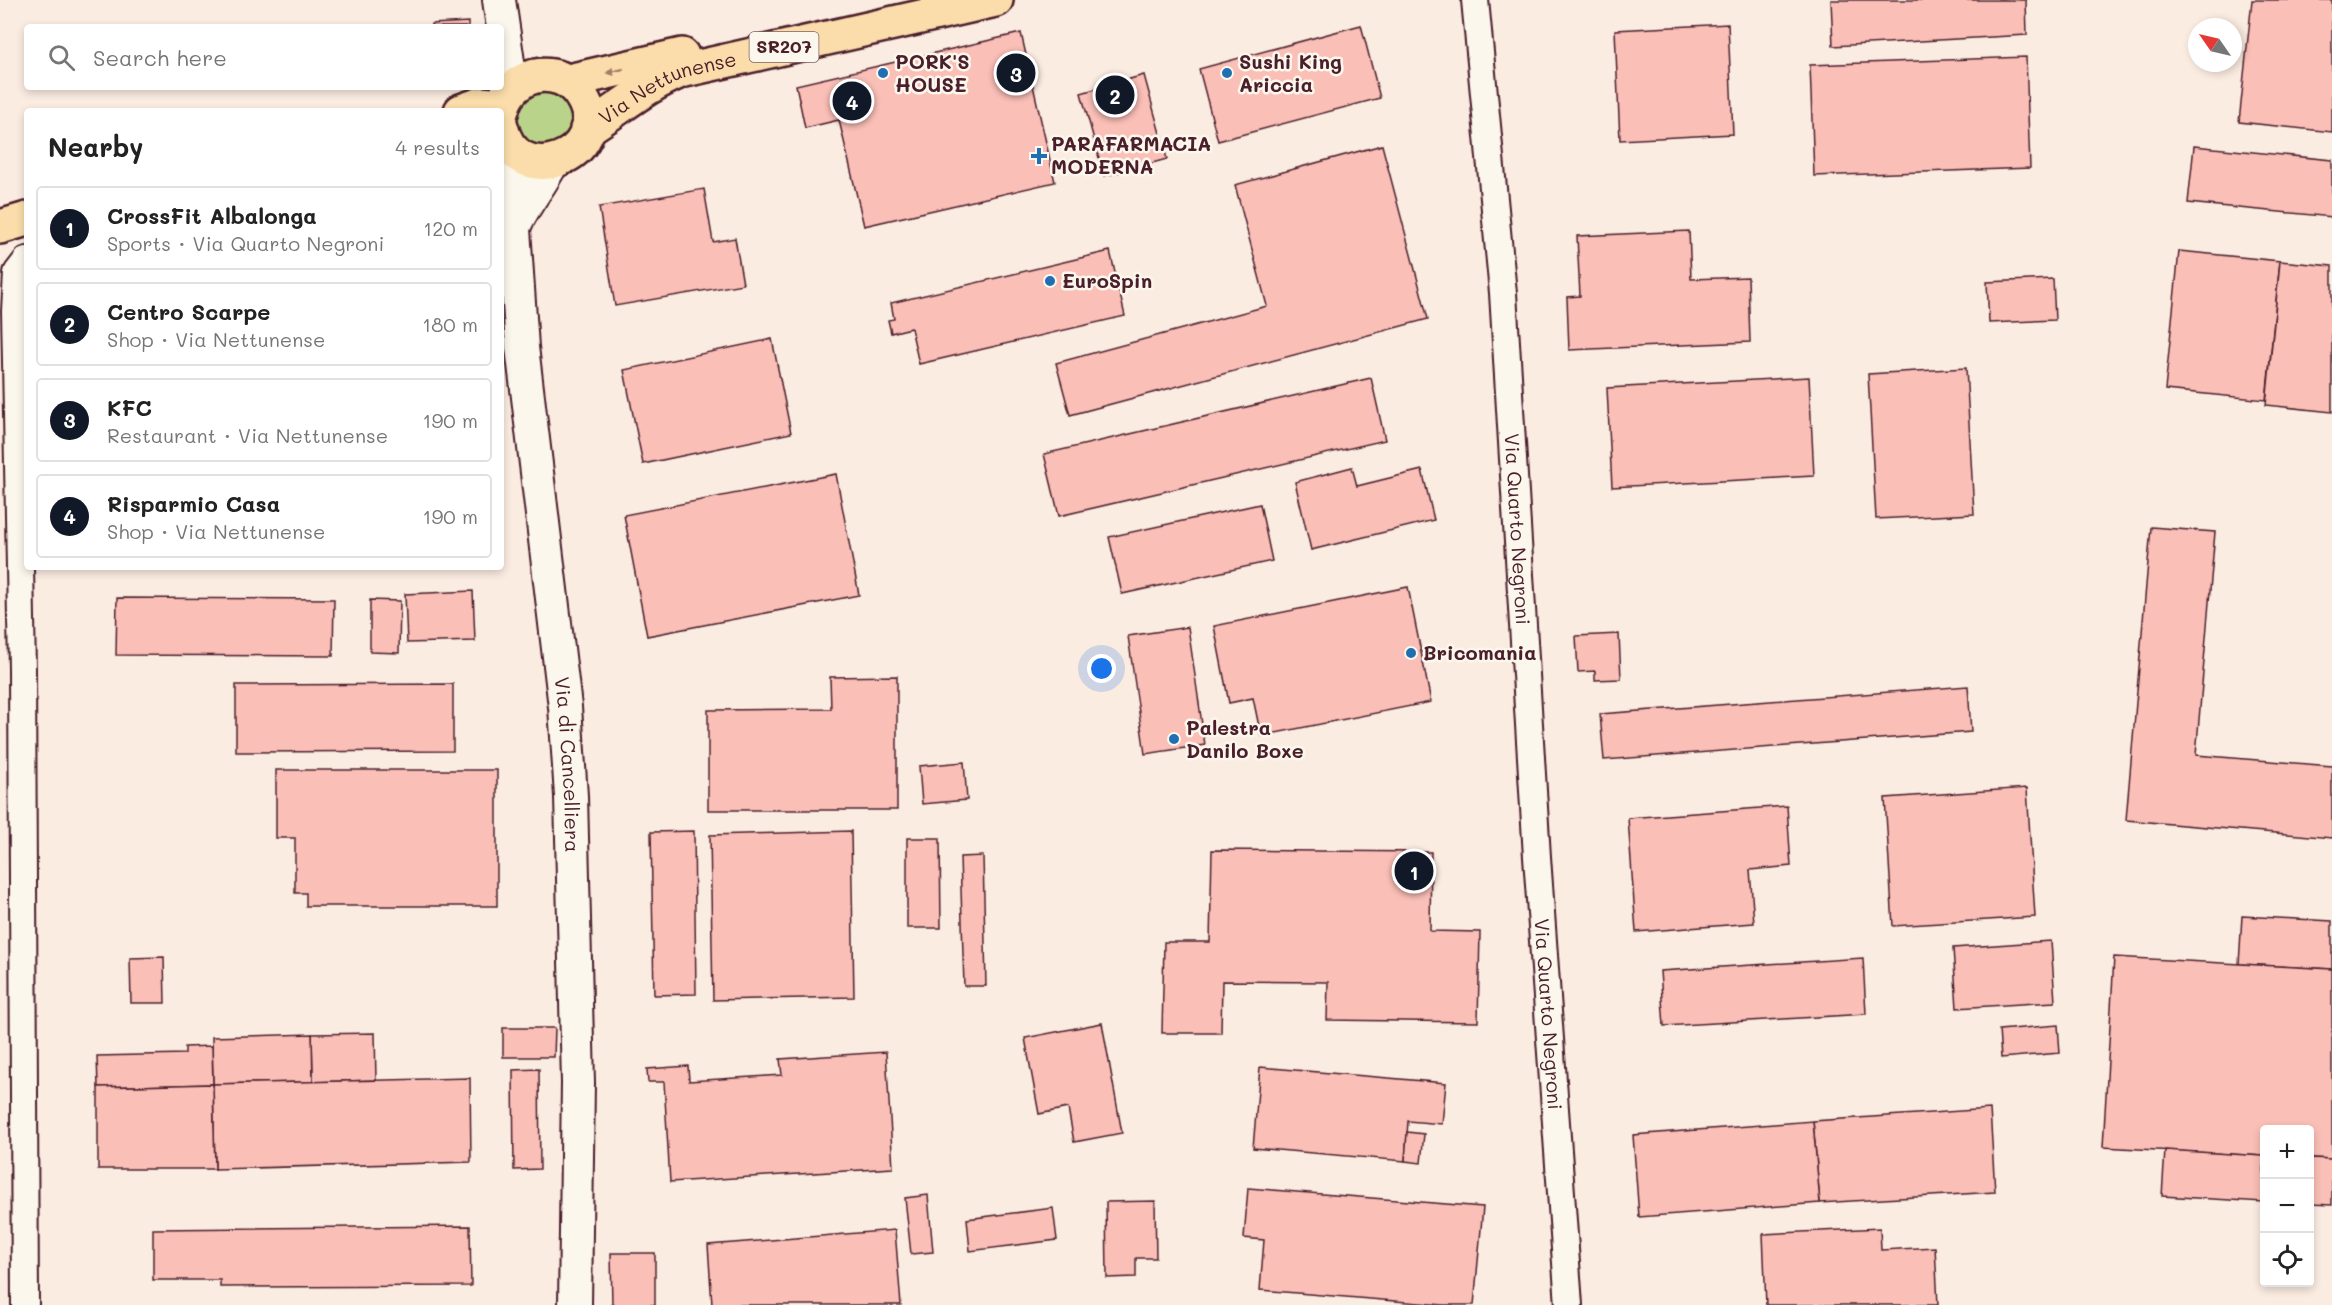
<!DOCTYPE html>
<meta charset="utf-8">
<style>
body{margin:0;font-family:Mali,sans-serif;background:#f6f6f6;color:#222}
.controls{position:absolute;right:18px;bottom:18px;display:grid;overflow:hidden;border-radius:6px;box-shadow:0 3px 9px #0003}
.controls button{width:54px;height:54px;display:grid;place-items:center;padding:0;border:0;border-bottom:2px solid #e0e0e0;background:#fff;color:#222;font:30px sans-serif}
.compass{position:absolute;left:2188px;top:18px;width:54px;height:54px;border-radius:50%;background:#fff;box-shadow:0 3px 9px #0003;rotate:304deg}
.you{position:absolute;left:1102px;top:669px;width:21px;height:21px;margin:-15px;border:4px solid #fff;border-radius:50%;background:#1a73e8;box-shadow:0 0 0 9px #1a73e833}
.badge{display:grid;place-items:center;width:39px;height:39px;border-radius:50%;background:#111827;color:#fff;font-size:20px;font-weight:700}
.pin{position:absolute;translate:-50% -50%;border:3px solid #fff;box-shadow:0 2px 6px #0006}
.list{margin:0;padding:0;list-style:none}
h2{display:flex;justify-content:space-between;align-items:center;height:78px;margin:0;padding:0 24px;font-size:26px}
h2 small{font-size:20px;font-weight:400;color:#767676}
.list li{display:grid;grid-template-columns:39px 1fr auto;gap:18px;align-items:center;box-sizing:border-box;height:84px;margin:0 12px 12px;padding:0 12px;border:2px solid #e0e0e0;border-radius:6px}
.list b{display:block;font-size:22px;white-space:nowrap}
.list p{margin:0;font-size:20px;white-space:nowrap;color:#767676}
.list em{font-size:20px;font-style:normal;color:#767676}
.icon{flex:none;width:33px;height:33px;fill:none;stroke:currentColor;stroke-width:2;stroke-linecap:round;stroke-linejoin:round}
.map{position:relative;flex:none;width:2332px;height:1305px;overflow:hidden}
.search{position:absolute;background:#fff;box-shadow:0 3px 9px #0003;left:24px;top:24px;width:480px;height:66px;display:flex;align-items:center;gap:15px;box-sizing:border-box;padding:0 21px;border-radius:6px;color:#767676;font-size:22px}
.panel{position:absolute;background:#fff;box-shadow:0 3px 9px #0003;left:24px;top:108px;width:480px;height:462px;border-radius:6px}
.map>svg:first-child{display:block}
.green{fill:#bad38a;stroke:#82795a;stroke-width:1.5}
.building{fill:#fabfb7;stroke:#4a1f2b;stroke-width:1.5}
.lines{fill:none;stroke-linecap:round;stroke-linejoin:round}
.minor-casing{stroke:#4a1f2b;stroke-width:30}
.tertiary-casing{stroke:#4a1f2b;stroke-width:36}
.primary-casing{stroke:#4a1f2b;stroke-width:38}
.minor{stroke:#fbf7ec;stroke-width:26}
.tertiary{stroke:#fbf7ec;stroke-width:32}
.primary{stroke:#fbddab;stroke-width:33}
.oneway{fill:#a27e6b}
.poi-dot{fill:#1f6fb2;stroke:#fbf7ec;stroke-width:2}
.labels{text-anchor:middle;stroke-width:5;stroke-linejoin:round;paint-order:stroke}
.shield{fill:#fbf7ec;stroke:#7f6065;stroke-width:1.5}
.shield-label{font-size:18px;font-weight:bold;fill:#4a1f2b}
.poi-label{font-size:20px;font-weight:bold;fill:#4a1f2b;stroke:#fbf7ec;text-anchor:start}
.street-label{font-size:20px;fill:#4a1f2b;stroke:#fbf7ec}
</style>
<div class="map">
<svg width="2332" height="1305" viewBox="0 0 2332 1305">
<rect width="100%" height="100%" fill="#fbece1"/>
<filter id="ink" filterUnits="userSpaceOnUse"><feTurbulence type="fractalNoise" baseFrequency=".0167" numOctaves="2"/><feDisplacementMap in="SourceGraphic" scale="12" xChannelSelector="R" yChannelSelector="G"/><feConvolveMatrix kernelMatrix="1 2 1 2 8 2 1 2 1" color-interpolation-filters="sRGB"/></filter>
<g filter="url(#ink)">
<!-- green -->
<path class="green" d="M553 87 574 108 569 137 541 149 522 141 513 123 523 94Z"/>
<!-- building -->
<g class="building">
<path d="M1831 0H2026L2027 35 1833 46Z"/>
<path d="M2252 0H2332V132L2239 122Z"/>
<path d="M468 22V27H431V24Z"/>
<path d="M1728 24 1733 134 1620 140 1615 30Z"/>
<path d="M1361 25 1380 98 1218 141 1199 69Z"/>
<path d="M1021 33 1055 182 864 226 839 120 805 128 796 85Z"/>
<path d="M2026 57 2030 168 1814 176 1810 65Z"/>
<path d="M1144 75 1167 159 1104 176 1081 93Z"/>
<path d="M1382 145 1428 319 1070 415 1056 363 1267 306 1235 185Z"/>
<path d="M2194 146 2332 160V217L2188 203Z"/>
<path d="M704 189 713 242 735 238 743 284 615 306 599 207Z"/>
<path d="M1689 231 1691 279 1748 277 1750 342 1569 350 1567 297 1580 296 1577 236Z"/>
<path d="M1110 251 1125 316 919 364 911 328 891 333 888 320 894 319 891 303Z"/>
<path d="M2179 251 2280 261 2266 400 2165 390Z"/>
<path d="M2280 261 2332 266V412L2266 405Z"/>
<path d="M2053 279 2055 320 1989 323 1987 282Z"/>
<path d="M772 339 791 433 643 464 624 370Z"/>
<path d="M1966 368 1974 514 1876 519 1868 374Z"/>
<path d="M1809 377 1814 476 1612 487 1607 388Z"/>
<path d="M1371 378 1385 440 1059 516 1044 454Z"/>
<path d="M1352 467 1357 486 1422 470 1434 520 1311 550 1295 482Z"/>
<path d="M836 474 859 595 647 636 624 515Z"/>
<path d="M1260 504 1272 561 1122 594 1109 537Z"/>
<path d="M2151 527 2215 532 2196 755 2332 766V838L2126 820Z"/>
<path d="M1408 587 1431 702 1261 736 1253 698 1229 703 1214 626Z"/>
<path d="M473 591 475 641 407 643 405 594Z"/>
<path d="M117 598 334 599 333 656 116 655Z"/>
<path d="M370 600 400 601 399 653 370 652Z"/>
<path d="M1188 627 1205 745 1145 754 1128 636Z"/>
<path d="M1619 634 1621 679 1595 680V671L1578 672 1576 636Z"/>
<path d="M897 676V810H708V710L831 709 830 677Z"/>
<path d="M453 684V751L236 752V685Z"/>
<path d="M1968 686 1971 732 1604 760 1600 714Z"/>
<path d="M964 762 967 800 922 804 919 766Z"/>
<path d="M276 770H497V906H306V893H295V838H276Z"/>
<path d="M2027 788 2035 917 1893 926 1885 798Z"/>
<path d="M1787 806 1791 866 1750 870 1754 923 1636 932 1628 818Z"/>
<path d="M694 831 696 994 654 995 651 832Z"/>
<path d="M851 831 854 997 713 1000 710 835Z"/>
<path d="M907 838H940L941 928H907Z"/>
<path d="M1212 850 1431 852 1430 931 1480 932 1478 1022 1327 1020 1328 982 1222 981 1221 1033H1162L1164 942H1210Z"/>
<path d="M983 856 986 986H964L960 857Z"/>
<path d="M2242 916 2332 921V969L2239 964Z"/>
<path d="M2051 941 2055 1002 1957 1008 1953 948Z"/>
<path d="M164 957 165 1003H131L130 958Z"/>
<path d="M2114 957 2332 969V1159L2310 1158V1130H2264V1156L2103 1147Z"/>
<path d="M1863 958 1866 1014 1664 1026 1660 971Z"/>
<path d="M1102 1023 1122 1133 1074 1142 1068 1108 1039 1114 1025 1038Z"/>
<path d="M2058 1025 2060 1053 2001 1058 1999 1030Z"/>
<path d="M503 1028H555L554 1057H503Z"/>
<path d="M375 1033 376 1080 313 1082 312 1034Z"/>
<path d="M312 1034 313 1082 213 1084 212 1037Z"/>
<path d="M212 1046 213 1084 98 1087 97 1056 185 1054V1047Z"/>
<path d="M886 1052 893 1168 670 1182 664 1082H648L647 1069 688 1066 689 1081 782 1075 780 1059Z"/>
<path d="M1260 1067 1446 1083 1442 1124 1408 1121 1405 1161 1253 1148Z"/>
<path d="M539 1069 540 1169 514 1170 513 1070Z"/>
<path d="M470 1078 471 1162 215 1169 213 1084Z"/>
<path d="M213 1084 215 1169H98V1087Z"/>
<path d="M1990 1109 1995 1192 1820 1203 1813 1121Z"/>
<path d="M1813 1121 1820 1203 1639 1217 1633 1135Z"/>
<path d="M1407 1132 1424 1134 1421 1163 1405 1161Z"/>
<path d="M2165 1150 2264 1156V1202L2162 1196Z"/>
<path d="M2310 1158 2332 1159V1205L2310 1204Z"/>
<path d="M1248 1188 1483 1207 1474 1305H1444L1260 1290 1264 1240 1244 1238Z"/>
<path d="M928 1195 933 1252 911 1254 905 1198Z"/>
<path d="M1155 1201 1156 1258H1136V1277L1107 1278 1106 1202Z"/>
<path d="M1053 1208 1057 1240 970 1251 967 1219Z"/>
<path d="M470 1226 471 1286 220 1287V1280H153V1229Z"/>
<path d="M1880 1228 1881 1250 1935 1247 1938 1305H1766L1763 1234Z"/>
<path d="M895 1230 901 1305H712L708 1245Z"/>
<path d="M611 1253H655V1305H612Z"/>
</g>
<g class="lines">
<defs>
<g id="minor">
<path id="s1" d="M1475 0 1503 293 1537 857 1569 1305"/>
<path d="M25 1305 22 669 15 311 17 273 27 260"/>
</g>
<g id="tertiary">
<path d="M499 0 508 62V94"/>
<path id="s2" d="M516 153 511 185 522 347 565 707 571 796 578 1083 575 1305"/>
<path d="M515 225C525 203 541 185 552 163"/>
</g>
<g id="primary">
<path d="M568 81 682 55"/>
<path d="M461 111 481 104 503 106"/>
<path d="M501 113C506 86 532 68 560 78 570 82 578 89 583 99 614 154 516 195 501 126"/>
<path id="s3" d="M587 129C619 109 646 85 681 71L996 0"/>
<path d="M0 227 27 219"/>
</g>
</defs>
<!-- minor casing -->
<use href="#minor" class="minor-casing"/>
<!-- tertiary casing -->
<use href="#tertiary" class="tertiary-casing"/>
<!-- primary casing -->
<use href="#primary" class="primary-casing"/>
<!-- minor -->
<use href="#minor" class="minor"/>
<!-- tertiary -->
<use href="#tertiary" class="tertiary"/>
<!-- primary -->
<use href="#primary" class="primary"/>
</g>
<!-- one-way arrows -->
<defs><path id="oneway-solid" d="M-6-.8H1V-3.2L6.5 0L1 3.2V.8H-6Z" transform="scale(1.5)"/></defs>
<use class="oneway" href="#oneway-solid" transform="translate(615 71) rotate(167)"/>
</g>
<!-- markers -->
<g class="poi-dot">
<circle cx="883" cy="73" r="6"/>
<circle cx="1227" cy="73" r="6"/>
<path d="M1036 147h6v6h6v6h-6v6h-6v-6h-6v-6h6z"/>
<circle cx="1050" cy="281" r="6"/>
<circle cx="1411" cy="653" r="6"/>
<circle cx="1174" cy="739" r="6"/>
</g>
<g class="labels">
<!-- shield labels -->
<rect class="shield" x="749.5" y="32" width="69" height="30" rx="4.5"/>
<g class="shield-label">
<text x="784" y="53">SR207</text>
</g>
<!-- poi labels -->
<g class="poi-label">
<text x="895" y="69">PORK'S<tspan x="895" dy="23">HOUSE</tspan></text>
<text x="1239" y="69">Sushi King<tspan x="1239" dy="23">Ariccia</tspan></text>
<text x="1051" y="151">PARAFARMACIA<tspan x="1051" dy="23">MODERNA</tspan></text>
<text x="1062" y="288">EuroSpin</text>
<text x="1423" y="660">Bricomania</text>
<text x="1186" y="735">Palestra<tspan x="1186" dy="23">Danilo Boxe</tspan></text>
</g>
<!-- street labels -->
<g class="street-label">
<text dy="7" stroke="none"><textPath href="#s3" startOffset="92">Via Nettunense</textPath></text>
<text dy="7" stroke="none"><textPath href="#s1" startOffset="531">Via Quarto Negroni</textPath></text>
<text dy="7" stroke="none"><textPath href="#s2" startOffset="615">Via di Cancelliera</textPath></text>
<text dy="7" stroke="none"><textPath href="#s1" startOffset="1017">Via Quarto Negroni</textPath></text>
</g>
</g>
</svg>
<div class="controls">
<button>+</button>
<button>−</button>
<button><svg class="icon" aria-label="locate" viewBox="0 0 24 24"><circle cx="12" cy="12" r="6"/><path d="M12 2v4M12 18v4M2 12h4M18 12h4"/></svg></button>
</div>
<svg class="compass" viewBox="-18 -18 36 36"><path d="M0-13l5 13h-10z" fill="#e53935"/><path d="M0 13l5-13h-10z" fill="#767676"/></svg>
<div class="you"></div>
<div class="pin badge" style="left:1414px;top:871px">1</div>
<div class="pin badge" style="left:1115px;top:95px">2</div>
<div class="pin badge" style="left:1016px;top:73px">3</div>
<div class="pin badge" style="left:852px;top:101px">4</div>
<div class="search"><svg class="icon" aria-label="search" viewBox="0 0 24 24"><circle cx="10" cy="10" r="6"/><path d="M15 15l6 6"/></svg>Search here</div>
<section class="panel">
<h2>Nearby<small>4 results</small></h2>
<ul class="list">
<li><span class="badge">1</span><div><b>CrossFit Albalonga</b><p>Sports · Via Quarto Negroni</p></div><em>120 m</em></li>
<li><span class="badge">2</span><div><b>Centro Scarpe</b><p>Shop · Via Nettunense</p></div><em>180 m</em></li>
<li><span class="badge">3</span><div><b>KFC</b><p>Restaurant · Via Nettunense</p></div><em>190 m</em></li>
<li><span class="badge">4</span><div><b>Risparmio Casa</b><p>Shop · Via Nettunense</p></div><em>190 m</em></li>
</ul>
</section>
</div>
